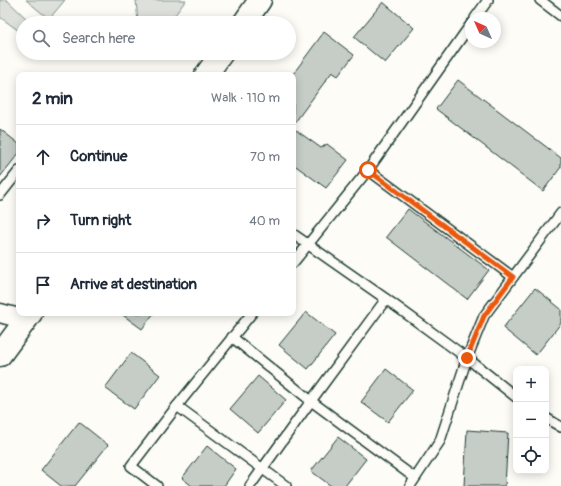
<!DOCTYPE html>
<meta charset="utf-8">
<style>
body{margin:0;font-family:Pangolin,sans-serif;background:#f2f2f3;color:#1f2937}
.controls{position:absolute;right:12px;bottom:12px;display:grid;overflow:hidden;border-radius:8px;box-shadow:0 2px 10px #0003}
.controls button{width:36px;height:36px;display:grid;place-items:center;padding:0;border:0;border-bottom:1px solid #e0e1e3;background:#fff;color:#1f2937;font:20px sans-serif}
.compass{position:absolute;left:465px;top:12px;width:36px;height:36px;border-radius:50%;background:#fff;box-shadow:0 2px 10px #0003;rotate:315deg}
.stop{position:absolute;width:12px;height:12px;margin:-9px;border:3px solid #ea580c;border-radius:50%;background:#fff}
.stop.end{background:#ea580c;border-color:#fff;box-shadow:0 1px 4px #0008}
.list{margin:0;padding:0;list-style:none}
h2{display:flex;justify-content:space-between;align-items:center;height:52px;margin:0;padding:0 16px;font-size:17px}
h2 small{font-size:13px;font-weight:400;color:#747a83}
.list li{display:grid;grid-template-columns:26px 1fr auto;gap:12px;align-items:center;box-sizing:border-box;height:64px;padding:0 16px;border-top:1px solid #e0e1e3}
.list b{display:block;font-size:15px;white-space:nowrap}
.list em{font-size:13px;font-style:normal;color:#747a83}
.icon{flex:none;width:22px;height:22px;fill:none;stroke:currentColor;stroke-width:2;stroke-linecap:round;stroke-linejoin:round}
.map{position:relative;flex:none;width:561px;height:486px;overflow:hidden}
.search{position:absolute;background:#fff;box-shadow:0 2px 10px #0003;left:16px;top:16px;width:280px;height:44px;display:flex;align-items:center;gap:10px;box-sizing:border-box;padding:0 14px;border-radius:22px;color:#747a83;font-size:15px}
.panel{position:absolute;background:#fff;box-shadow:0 2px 10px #0003;left:16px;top:72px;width:280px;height:244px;border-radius:8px}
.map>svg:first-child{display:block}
.green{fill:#dde0db;stroke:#7e8e88}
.building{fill:#c6cdc7;stroke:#1f3d34}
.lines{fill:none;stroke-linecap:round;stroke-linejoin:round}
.service-casing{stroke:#1f3d34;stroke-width:12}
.minor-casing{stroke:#1f3d34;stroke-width:21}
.tertiary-casing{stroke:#1f3d34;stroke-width:25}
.service{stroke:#fdfcf7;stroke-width:9}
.minor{stroke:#fdfcf7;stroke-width:18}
.tertiary{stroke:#fdfcf7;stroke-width:22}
.route{stroke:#ea580c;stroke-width:5}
</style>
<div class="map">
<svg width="561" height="486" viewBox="0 0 561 486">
<rect width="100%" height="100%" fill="#fdfcf7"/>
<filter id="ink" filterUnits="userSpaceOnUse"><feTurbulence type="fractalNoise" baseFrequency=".025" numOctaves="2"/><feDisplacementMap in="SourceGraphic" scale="8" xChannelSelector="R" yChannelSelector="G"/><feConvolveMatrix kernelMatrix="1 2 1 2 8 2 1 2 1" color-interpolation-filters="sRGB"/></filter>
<g filter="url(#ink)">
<!-- green -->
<g class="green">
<path d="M0 0H7L31 23H23V34L0 17Z"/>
<path d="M26 0H65L49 19Z"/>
<path d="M136 0H186L169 23H138Z"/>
</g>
<!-- building -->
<g class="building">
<path d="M383 2 414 28 385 63 354 37Z"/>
<path d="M324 32 354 55 338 76 332 72 293 125V74Z"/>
<path d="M458 80 561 158V167L543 191 436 109Z"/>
<path d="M293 128 321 148 327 144 348 160 326 188 293 164Z"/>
<path d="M0 129 19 144V153L0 177Z"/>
<path d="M408 209 489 270 467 299 386 237Z"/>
<path d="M535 288 561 309V323L536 355 503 328Z"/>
<path d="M306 312 335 335 308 369 279 345Z"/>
<path d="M120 313H154L142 329Z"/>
<path d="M131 353 160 375 134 409 105 388Z"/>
<path d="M386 369 413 390 388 422 361 402Z"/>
<path d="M258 376 286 400 258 433 230 409Z"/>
<path d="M79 422 108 445 75 486H61L41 470Z"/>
<path d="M467 430 508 433 505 486H464Z"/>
<path d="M338 437 366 459 345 486H331L311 471Z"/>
<path d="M207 446 236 469 224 486H192L182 478Z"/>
</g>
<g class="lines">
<defs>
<g id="service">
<path d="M540 0 561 16"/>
<path d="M475 18 488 0"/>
<path d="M368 170 513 277"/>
<path d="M0 195 19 171"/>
<path d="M293 234 386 299 467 358 440 441 410 486"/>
<path d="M293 263 368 170 471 24"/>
<path d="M232 337 311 401 415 478"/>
<path d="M516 397 467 358 484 316 561 213"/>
<path d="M177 406 286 486"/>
<path d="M546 418 561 427"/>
<path d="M157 486 131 466 177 406 252 313"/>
<path d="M250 486 311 401 386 299"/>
</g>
<path id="minor" d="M0 313 26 320"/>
<g id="tertiary">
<path d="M244 23 260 0"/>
<path d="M206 75 222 53"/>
<path d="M0 355 31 313"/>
</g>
</defs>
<!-- service casing -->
<use href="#service" class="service-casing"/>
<!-- minor casing -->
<use href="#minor" class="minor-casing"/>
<!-- tertiary casing -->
<use href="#tertiary" class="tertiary-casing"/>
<!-- service -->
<use href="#service" class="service"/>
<!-- minor -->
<use href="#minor" class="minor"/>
<!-- tertiary -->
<use href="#tertiary" class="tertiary"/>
</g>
</g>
<g class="lines" filter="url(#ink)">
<!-- route -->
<path class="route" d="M368 170 513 277 484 316 467 358"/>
</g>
</svg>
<div class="controls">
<button>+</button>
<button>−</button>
<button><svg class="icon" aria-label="locate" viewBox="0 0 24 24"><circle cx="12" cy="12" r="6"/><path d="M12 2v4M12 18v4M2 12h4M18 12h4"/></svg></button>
</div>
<svg class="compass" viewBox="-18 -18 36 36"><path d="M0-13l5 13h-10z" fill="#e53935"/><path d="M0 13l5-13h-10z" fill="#747a83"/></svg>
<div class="stop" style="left:368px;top:170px"></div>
<div class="stop end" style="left:467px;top:358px"></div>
<div class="search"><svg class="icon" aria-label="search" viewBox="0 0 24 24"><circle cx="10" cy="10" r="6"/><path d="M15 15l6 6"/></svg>Search here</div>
<section class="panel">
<h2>2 min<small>Walk · 110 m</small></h2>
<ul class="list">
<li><svg class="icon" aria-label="ahead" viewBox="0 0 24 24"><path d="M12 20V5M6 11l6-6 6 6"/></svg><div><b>Continue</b></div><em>70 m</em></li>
<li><svg class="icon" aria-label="right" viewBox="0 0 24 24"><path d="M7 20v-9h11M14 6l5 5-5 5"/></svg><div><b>Turn right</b></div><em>40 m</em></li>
<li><svg class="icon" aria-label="arrive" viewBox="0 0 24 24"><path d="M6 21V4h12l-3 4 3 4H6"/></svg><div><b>Arrive at destination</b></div></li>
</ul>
</section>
</div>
